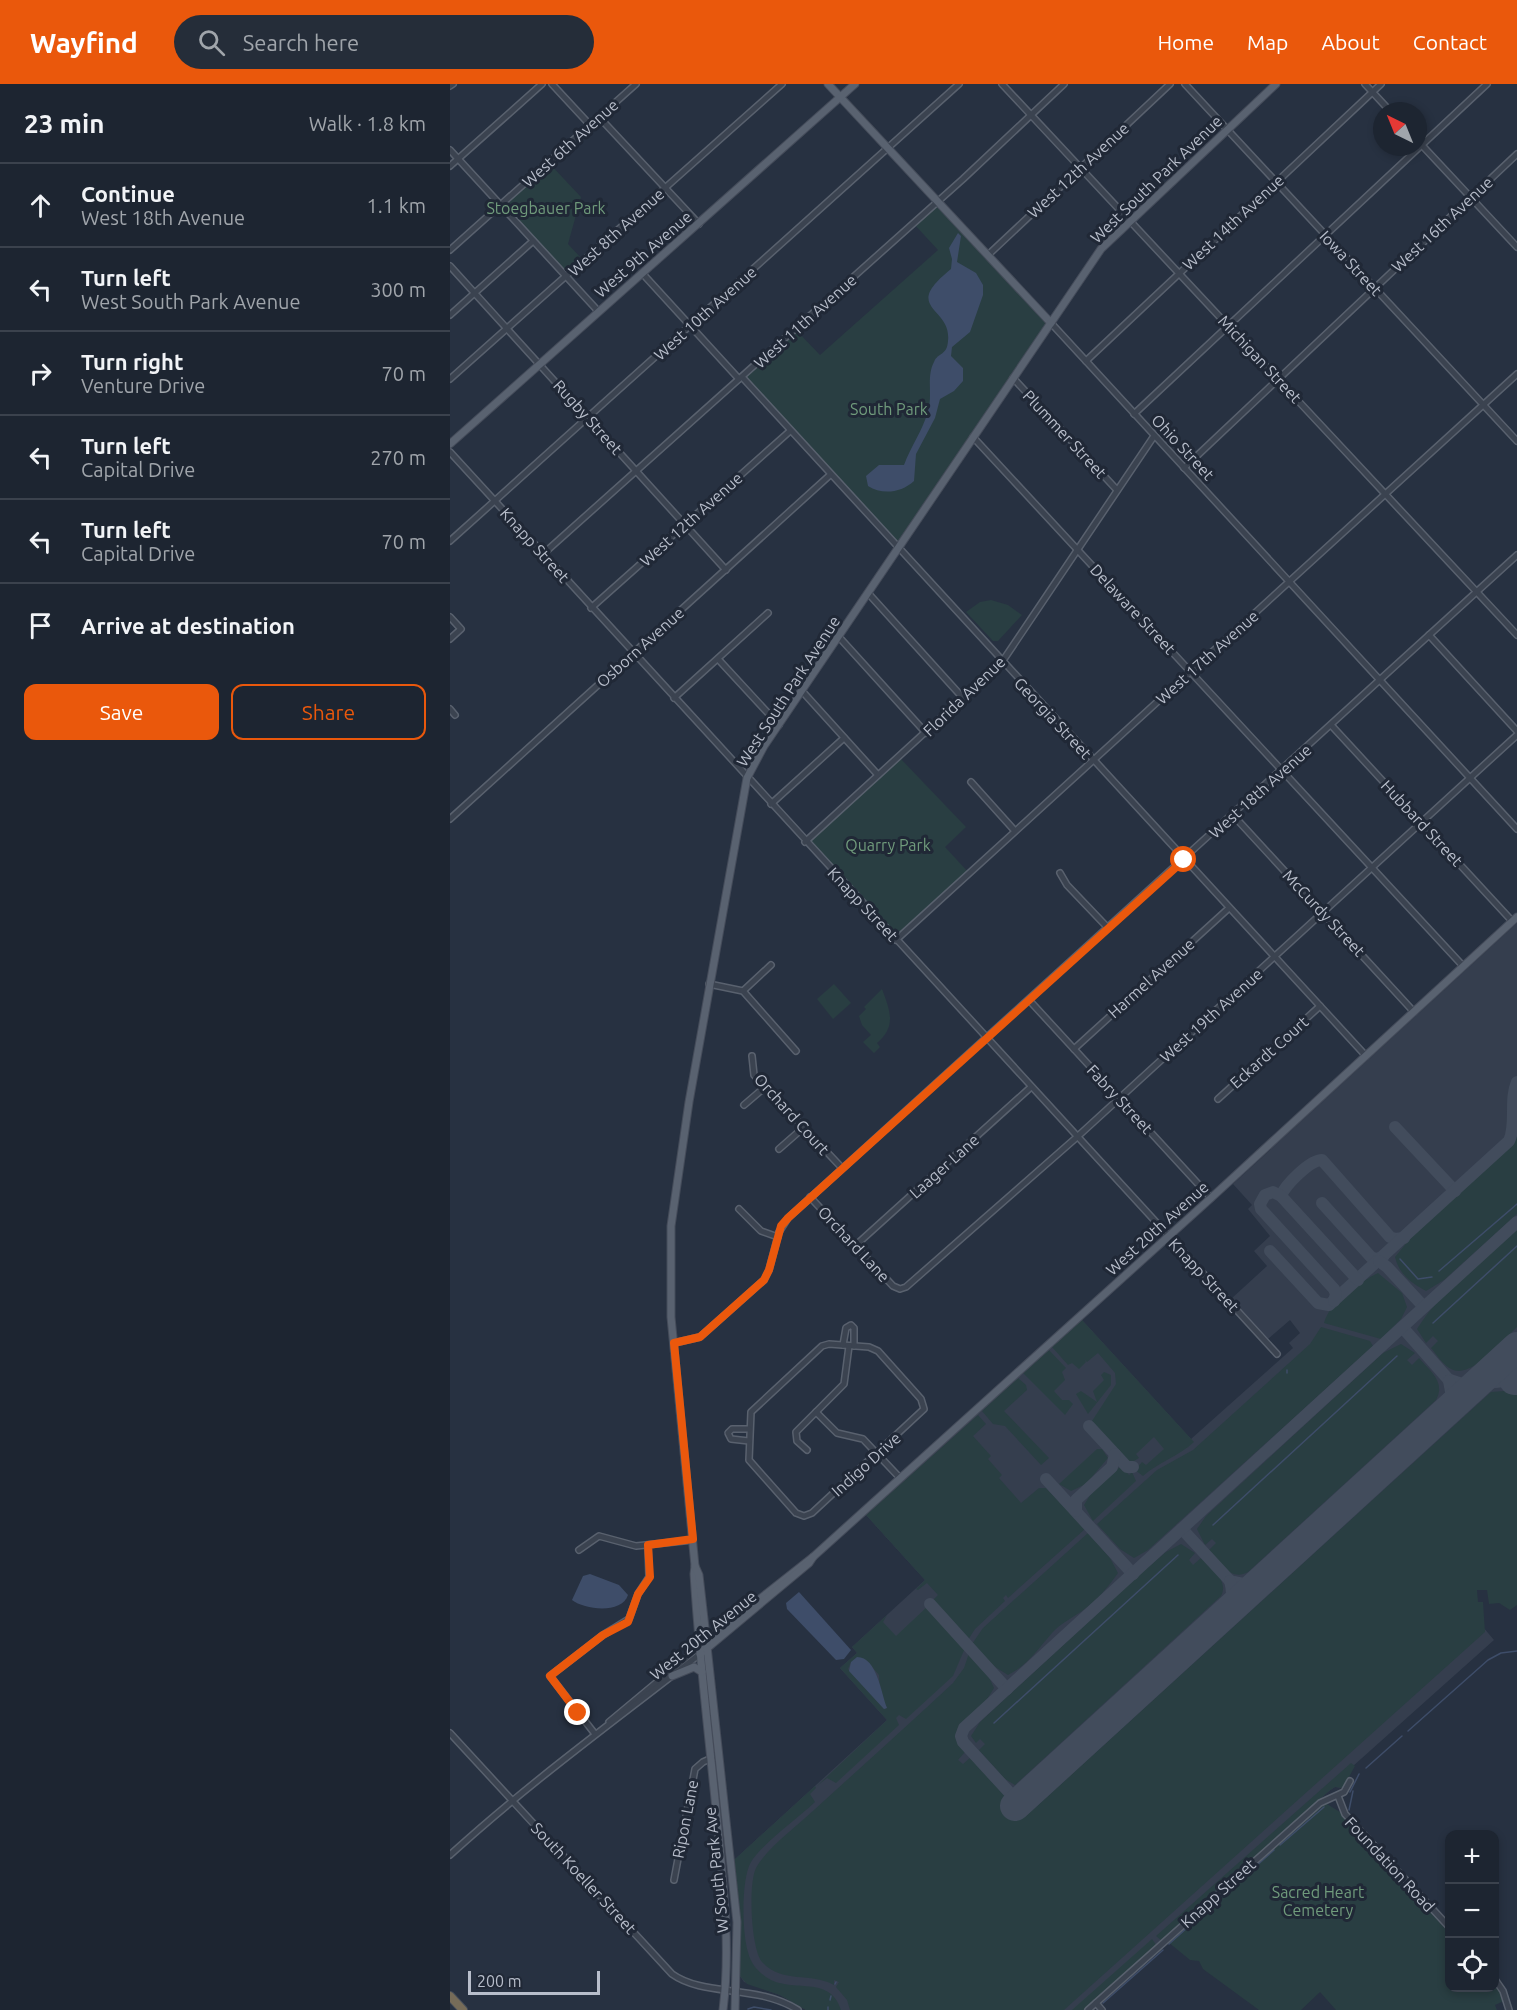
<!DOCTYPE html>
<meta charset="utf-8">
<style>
body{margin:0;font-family:Ubuntu,sans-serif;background:#252d39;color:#f1f3f6}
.controls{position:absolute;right:18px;bottom:18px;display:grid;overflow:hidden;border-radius:12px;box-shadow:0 3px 9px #0003}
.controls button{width:54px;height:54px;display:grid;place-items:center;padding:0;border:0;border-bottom:2px solid #3b424d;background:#1d2531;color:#f1f3f6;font:30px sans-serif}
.compass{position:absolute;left:923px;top:18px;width:54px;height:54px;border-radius:50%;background:#1d2531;box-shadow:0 3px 9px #0003;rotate:317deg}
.scale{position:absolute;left:18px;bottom:15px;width:132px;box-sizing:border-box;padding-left:6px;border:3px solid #b8becb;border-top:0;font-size:16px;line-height:21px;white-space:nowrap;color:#b8becb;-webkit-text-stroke:4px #202836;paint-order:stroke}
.stop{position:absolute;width:18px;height:18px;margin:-14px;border:4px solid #ea580c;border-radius:50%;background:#fff}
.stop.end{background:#ea580c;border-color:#fff;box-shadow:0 2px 6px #0008}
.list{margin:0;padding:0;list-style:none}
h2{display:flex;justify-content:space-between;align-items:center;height:78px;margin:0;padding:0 24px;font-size:26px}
h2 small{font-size:20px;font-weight:400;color:#a0a5ab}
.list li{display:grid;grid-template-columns:39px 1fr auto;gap:18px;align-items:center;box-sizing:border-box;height:84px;padding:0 24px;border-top:2px solid #3b424d}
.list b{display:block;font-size:22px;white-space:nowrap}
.list p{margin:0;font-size:20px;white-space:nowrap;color:#a0a5ab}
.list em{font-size:20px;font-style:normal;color:#a0a5ab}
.actions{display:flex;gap:12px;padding:18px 24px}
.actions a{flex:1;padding:14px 0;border:2px solid #ea580c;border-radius:12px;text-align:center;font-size:21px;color:#ea580c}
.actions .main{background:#ea580c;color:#fff}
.icon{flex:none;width:33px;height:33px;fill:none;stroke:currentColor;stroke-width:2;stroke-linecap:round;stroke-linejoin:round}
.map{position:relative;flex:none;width:1067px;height:1926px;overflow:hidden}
header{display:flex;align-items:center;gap:36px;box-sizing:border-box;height:84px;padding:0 30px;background:#ea580c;color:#fff}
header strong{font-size:28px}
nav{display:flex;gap:33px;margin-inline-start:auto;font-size:21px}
.search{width:420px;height:54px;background:#252d39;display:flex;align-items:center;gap:15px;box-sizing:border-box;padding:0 21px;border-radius:33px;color:#a0a5ab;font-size:22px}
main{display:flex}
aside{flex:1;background:#1d2531}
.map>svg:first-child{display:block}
.airport{fill:#353e4e}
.green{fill:#293e42;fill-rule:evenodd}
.water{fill:#3e4d69}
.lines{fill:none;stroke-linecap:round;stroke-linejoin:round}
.stream{stroke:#3e4d69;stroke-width:1.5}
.taxiway{stroke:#424c5c;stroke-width:12}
.runway{stroke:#424c5c;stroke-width:30}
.minor-casing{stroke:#59616e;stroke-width:8}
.major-casing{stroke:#454c5a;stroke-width:9}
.highway-casing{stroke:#464e5b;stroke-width:10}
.minor{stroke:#3b4350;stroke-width:5}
.major{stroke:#596270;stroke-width:7}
.highway{stroke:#766c59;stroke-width:8}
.route{stroke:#ea580c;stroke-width:8}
.labels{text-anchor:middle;stroke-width:6;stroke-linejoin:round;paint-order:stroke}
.street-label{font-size:16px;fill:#b8becb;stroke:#202836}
.park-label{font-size:16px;fill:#709b7c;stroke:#202836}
</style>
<header>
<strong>Wayfind</strong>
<div class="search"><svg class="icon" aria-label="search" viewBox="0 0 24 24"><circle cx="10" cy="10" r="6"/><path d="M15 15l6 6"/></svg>Search here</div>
<nav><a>Home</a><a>Map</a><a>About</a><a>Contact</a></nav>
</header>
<main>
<aside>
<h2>23 min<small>Walk · 1.8 km</small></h2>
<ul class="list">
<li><svg class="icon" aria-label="ahead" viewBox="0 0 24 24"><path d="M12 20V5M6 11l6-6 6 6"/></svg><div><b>Continue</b><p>West 18th Avenue</p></div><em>1.1 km</em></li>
<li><svg class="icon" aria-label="left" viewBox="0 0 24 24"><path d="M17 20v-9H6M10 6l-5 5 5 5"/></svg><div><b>Turn left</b><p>West South Park Avenue</p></div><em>300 m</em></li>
<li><svg class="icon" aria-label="right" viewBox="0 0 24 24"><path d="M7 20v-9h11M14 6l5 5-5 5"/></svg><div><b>Turn right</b><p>Venture Drive</p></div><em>70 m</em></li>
<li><svg class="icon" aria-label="left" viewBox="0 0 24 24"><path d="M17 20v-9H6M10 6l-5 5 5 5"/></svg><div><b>Turn left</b><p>Capital Drive</p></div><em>270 m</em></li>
<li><svg class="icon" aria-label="left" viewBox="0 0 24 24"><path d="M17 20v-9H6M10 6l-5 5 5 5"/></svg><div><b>Turn left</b><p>Capital Drive</p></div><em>70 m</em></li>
<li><svg class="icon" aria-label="arrive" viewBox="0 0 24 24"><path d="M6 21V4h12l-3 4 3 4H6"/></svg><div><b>Arrive at destination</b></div></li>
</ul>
<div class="actions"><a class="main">Save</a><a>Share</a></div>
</aside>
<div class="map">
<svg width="1067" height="1926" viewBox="0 0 1067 1926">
<rect width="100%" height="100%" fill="#273141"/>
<!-- airport -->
<path class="airport" d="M1067 839V1465L1011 1517 1044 1556 893 1691V1704L885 1703 879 1707 635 1926H356L330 1911 294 1898 290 1892 289 1840 284 1776 437 1636 390 1584 407 1569 402 1563 475 1496 416 1431 632 1236 741 1355 843 1264 839 1259 850 1249 840 1236 818 1255 781 1215 817 1182 804 1167 820 1152 798 1125 802 1121 783 1100Z"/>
<!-- green -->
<g class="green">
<path d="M98 78 131 113 118 160 131 174 112 188 50 121Z"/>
<path d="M487 118 600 239 447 466 292 293 345 245 370 271 488 166 463 139Z"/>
<path d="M541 516 558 521 572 531 548 557H543L516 528 530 518Z"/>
<path d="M449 673 516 743 495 763 519 789 446 856 355 758Z"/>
<path d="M384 900 401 919 383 935 367 915Z"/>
<path d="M432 905C441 929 446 942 427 959L430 963 424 969 413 958 421 951 412 941 409 932 416 925 414 923Z"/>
<path d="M1067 1019V1130L994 1196 976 1207C961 1199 949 1190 945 1173L967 1146 1061 1060 1066 1050Z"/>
<path d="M1067 1145V1243C1053 1256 1021 1296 1001 1285 993 1281 987 1271 981 1264L988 1257 983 1252 976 1259 967 1245C991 1206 1033 1176 1067 1145Z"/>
<path d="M928 1189 952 1209 957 1223 951 1235 931 1255 874 1239C879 1218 910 1198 928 1189Z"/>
<path d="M632 1236 744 1358C729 1372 709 1378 693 1392L685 1386 692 1378 696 1381 714 1365 704 1353 686 1370 689 1374 679 1380 642 1337 666 1300 665 1289 648 1269 637 1278 634 1275 636 1278 629 1285 622 1279 618 1281 602 1263Z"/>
<path d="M871 1243 920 1257 923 1262 698 1466 684 1474 670 1465 647 1440 707 1386 743 1366 860 1260Z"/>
<path d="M951 1260 965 1269 957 1276 962 1281 969 1274C980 1287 996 1298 986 1316L798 1488C780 1498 770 1478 759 1466L766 1459 762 1455 755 1461 747 1445 756 1432 933 1269Z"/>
<path d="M599 1266 616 1284 612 1288 615 1296 604 1307 612 1316H619L623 1320 615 1331 573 1289Z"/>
<path d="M654 1288 661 1291V1301L638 1330 626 1310 631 1307 647 1318 643 1307 654 1296 651 1291Z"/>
<path d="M568 1294 576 1301 577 1306 554 1327 599 1374 591 1381 555 1342 543 1340 532 1327Z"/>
<path d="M1067 1306V1521L1060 1526 1049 1519 1039 1520 1037 1506H1027L1028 1518H1033L1035 1548 614 1926H400L397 1916 386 1903 389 1898 384 1896V1901C361 1888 332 1900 312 1878 301 1865 298 1800 306 1784 316 1765 347 1742 364 1726 410 1684 457 1642 503 1599L514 1584 519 1569 537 1589 544 1604 536 1617 507 1645V1657L515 1668 508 1676 513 1680 520 1674 575 1733 1041 1308Z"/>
<path d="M528 1331 536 1340 523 1352 541 1372 538 1375 552 1391 549 1394 571 1419 589 1404H596L635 1445 558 1514 556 1511 553 1514 555 1517 525 1545 518 1556 482 1517 488 1511 477 1499 468 1506 466 1505 475 1496 416 1431Z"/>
<path d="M647 1365H652L658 1374 636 1400 621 1407 609 1400Z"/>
<path d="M671 1382 679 1391 682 1388 686 1397 643 1437 634 1421 642 1408Z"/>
<path d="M638 1449 660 1474 668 1489C658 1503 647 1517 632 1527 622 1534 611 1539 602 1549 587 1566 578 1581 558 1591L545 1583 522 1560 533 1544Z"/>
<path d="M731 1460 745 1469 739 1476 743 1481 751 1474C762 1484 779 1497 771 1512L565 1701 555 1695 529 1666 535 1660 530 1655 526 1659 521 1652 530 1638 689 1491 716 1468Z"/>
<path d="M478 1522 515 1564 503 1592 456 1635 449 1631 446 1634 449 1641 386 1699 377 1694 367 1702 437 1636 390 1584 407 1569 402 1563 437 1531 433 1538 446 1552ZM415 1575 429 1591 430 1610 437 1624 434 1625 398 1585 401 1578Z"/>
<path d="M901 1679 905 1682 893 1704 885 1703 879 1707 712 1857 706 1852Z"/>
<path d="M365 1702 366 1704 360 1710 365 1718C348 1734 312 1760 301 1778 291 1795 292 1849 298 1868 301 1881 310 1890 321 1896 346 1908 381 1892 391 1926H356L330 1911 297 1900 290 1892 289 1840 284 1776Z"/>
<path d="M877 1720 890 1728 999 1849 1000 1904H1044L1045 1898 1054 1917 1045 1921 1047 1926H886L870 1908 851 1926H809L753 1885 749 1877 740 1876 718 1858 869 1723Z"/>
<path d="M702 1855 707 1862 635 1926H622Z"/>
</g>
<!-- water -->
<g class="water">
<path d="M508 149 511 152 507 178 526 189 533 201V211L520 248 502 263 501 272 513 284V297L504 307 490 315 485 334 466 370 464 397C451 409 432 411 418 402L416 392 429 381H454C461 362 473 346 478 327 483 311 476 293 484 278 488 268 497 272 498 257 502 222 450 226 501 185L502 175 499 164Z"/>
<path d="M140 1490 169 1501 178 1511C172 1530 135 1526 122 1516L133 1492Z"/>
<path d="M349 1508 401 1566 394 1575 386 1576 337 1525 336 1519Z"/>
<path d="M407 1573C427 1573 431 1609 437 1624L434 1625 399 1587 401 1578Z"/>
</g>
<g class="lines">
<!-- stream -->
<g class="stream">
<path d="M950 1175 968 1195 982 1193"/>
<path d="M989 1187 1067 1120"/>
<path d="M983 1239 1067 1162"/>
<path d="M837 1286V1289"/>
<path d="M763 1441 947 1272"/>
<path d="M544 1639 728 1471"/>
<path d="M958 1647 1038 1576 1051 1569 1067 1567"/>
<path d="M916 1684 952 1652"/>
<path d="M900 1708 909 1690"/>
<path d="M899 1726 903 1707"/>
<path d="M830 1761 874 1723"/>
<path d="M719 1860 824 1766"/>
<path d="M385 1900 386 1898"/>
<path d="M380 1916 381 1912"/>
<path d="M653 1919 713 1866"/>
<path d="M378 1923V1926"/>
<path d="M298 1925 304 1923 321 1926"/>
</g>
<!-- taxiway -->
<g class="taxiway">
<path d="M945 1043 1005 1107"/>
<path d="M831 1112C835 1101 860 1076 872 1076L940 1153 945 1155 954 1154"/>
<path d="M872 1119 921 1173 926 1175 933 1173"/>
<path d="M820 1167 868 1219 879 1221 1059 1057C1067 1040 1059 1016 1067 998"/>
<path d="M929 1177 937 1183 974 1223"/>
<path d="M884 1217 886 1210 884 1205 811 1125 810 1120 815 1111 823 1108 831 1112 908 1196"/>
<path d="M953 1244 1013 1312"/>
<path d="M1000 1296 1015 1301 1036 1291"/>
<path d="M1026 1300 1064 1296"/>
<path d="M993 1330 1002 1313 999 1297"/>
<path d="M639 1342 677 1383H683"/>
<path d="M596 1395 683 1490"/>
<path d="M626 1427V1416L662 1383 665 1370"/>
<path d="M732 1445 794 1512"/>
<path d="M780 1497 799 1501 821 1488"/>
<path d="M480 1520 557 1605"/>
<path d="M768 1537C780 1524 785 1515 780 1497"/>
<path d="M569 1719 513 1658 511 1652 514 1644 1067 1138"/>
</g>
<!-- runway -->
<g class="runway">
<path d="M1064 1296H1067"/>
<path d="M565 1722 1067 1263"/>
</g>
<defs>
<g id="minor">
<path d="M102 0 140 41"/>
<path d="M552 0 1067 551"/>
<path d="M735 0 1067 357"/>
<path d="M915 0 940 27"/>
<path d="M0 2 3 0"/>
<path d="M149 33 249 140"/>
<path d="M968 57 1067 163"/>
<path d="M0 66 148 227"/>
<path d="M0 82 92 0"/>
<path d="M0 166 186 0"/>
<path d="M538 171 720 0"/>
<path d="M0 182 276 486"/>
<path d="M192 189 289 295"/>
<path d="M0 231 83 157"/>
<path d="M601 239 1067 745"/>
<path d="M636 277 931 0"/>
<path d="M292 293 916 972"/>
<path d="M563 294 667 406"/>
<path d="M0 295 332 0"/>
<path d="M684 330 1037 0"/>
<path d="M523 353 1013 882"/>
<path d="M0 368 827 1270"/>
<path d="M734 384 1067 70"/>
<path d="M0 457 509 0"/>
<path d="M92 471 513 95 614 0"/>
<path d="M418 509 513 614"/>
<path d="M141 524 340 347"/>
<path d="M0 533 11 545 0 555"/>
<path d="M979 551 1067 647"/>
<path d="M389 553 476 649"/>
<path d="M268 575 329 641"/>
<path d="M352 607 428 691"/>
<path d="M224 614 318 529"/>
<path d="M0 625 5 631"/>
<path d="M881 641 1062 837"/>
<path d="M521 698 565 747"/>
<path d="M321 720 394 654"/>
<path d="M783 731 964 928"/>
<path d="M0 735 380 391"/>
<path d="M355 758 552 578 704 352"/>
<path d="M610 789 617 801 658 844"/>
<path d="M446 856 1067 290"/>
<path d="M259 900 293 907 346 967"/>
<path d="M293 907 321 881"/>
<path d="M579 916 761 1114"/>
<path d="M624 965 779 824"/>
<path d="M302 972 304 991 392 1084"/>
<path d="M768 1015 870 922"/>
<path d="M294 1021 315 1003"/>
<path d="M329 1065 353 1044"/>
<path d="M360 1113 443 1202 450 1205 456 1203 627 1053 1067 651"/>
<path d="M289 1125 311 1147 328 1153"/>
<path d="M406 1161 581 1003"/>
<path d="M224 1259 250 1253 314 1196 319 1186 329 1148 338 1134 1067 471"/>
<path d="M379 1260 419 1263 428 1267 471 1315 474 1325 362 1429 354 1432 346 1429 299 1376 301 1328 372 1262Z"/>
<path d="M393 1261 396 1244 401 1241 404 1244V1262"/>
<path d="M366 1328 387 1349 413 1355 450 1394"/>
<path d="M299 1357 281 1355 278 1349 282 1345H299"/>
<path d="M357 1366 347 1357 346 1348 394 1300 399 1262"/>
<path d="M129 1466 149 1452 186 1462 243 1456"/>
<path d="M159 1638 249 1563"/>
<path d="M0 1649 222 1890C254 1913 307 1900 348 1926"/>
<path d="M145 1650 100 1592 153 1551 179 1535 188 1510 199 1493 198 1462"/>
<path d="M888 1712 895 1730 1000 1844"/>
<path d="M0 1771C80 1698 166 1636 250 1570"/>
<path d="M224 1796 245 1685 253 1678 262 1674"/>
<path d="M1044 1894 1053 1907 1059 1926"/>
<path d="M646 1919 652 1926"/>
<path d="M638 1926 870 1719 894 1708 900 1697"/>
</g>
<g id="major">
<path d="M378 0 601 239"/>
<path d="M0 360 405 0"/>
<path d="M245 1482 244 1490C249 1572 259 1653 267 1735 273 1799 281 1862 273 1926"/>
<path d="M254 1559 363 1473"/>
<path d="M250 1570 359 1479 363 1473 761 1114 1067 833"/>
<path d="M222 1592 244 1583 252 1588"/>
<path d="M285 1926 287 1838 254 1535 249 1491 245 1482 221 1233V1142L239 1018 297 694 314 662 651 165 826 0"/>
</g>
<path id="highway" d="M0 1912 13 1926"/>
</defs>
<!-- minor casing -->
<use href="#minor" class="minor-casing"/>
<!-- major casing -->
<use href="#major" class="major-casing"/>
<!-- highway casing -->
<use href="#highway" class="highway-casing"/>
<!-- minor -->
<use href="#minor" class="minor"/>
<!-- major -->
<use href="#major" class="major"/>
<!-- highway -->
<use href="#highway" class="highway"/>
</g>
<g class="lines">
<!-- route -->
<path class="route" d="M128 1629 100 1592 153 1551 178 1538 188 1510 200 1493 198 1461 243 1455 224 1259 250 1253 314 1196 319 1186 331 1142 338 1134 734 776"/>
</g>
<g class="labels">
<!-- street labels -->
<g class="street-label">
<text transform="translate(120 59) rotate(-42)" y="6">West 6th Avenue</text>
<text transform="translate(628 86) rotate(-43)" y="6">West 12th Avenue</text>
<text transform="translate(706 95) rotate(-44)" y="6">West South Park Avenue</text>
<text transform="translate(783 138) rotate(-43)" y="6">West 14th Avenue</text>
<text transform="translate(992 140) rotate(-43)" y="6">West 16th Avenue</text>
<text transform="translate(166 148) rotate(-42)" y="6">West 8th Avenue</text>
<text transform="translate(193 170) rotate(-41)" y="6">West 9th Avenue</text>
<text transform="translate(901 179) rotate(47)" y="6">Iowa Street</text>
<text transform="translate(255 229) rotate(-42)" y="6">West 10th Avenue</text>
<text transform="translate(355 237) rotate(-42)" y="6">West 11th Avenue</text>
<text transform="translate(810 275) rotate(47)" y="6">Michigan Street</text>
<text transform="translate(138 333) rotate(48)" y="6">Rugby Street</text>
<text transform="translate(615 350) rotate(47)" y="6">Plummer Street</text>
<text transform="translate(733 363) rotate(47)" y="6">Ohio Street</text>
<text transform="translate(241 435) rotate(-42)" y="6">West 12th Avenue</text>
<text transform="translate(85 461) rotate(48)" y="6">Knapp Street</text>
<text transform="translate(683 525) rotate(47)" y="6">Delaware Street</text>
<text transform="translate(190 563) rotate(-42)" y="6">Osborn Avenue</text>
<text transform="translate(757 573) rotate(-42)" y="6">West 17th Avenue</text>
<text transform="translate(338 607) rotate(-57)" y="6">West South Park Avenue</text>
<text transform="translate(514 612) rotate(-44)" y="6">Florida Avenue</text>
<text transform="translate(603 634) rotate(47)" y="6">Georgia Street</text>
<text transform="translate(810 707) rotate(-42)" y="6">West 18th Avenue</text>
<text transform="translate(972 739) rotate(47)" y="6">Hubbard Street</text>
<text transform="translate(413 820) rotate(47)" y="6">Knapp Street</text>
<text transform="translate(874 829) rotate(47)" y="6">McCurdy Street</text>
<text transform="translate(701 894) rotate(-42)" y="6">Harmel Avenue</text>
<text transform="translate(761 931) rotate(-42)" y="6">West 19th Avenue</text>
<text transform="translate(819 968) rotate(-42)" y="6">Eckardt Court</text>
<text transform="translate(670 1015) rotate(47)" y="6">Fabry Street</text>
<text transform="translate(342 1030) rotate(48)" y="6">Orchard Court</text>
<text transform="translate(494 1082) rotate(-42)" y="6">Laager Lane</text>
<text transform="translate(707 1144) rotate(-42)" y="6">West 20th Avenue</text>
<text transform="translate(404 1160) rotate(47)" y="6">Orchard Lane</text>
<text transform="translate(754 1191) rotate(47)" y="6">Knapp Street</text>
<text transform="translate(416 1380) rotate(-42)" y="6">Indigo Drive</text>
<text transform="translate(253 1551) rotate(-39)" y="6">West 20th Avenue</text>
<text transform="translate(235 1735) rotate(-79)" y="6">Ripon Lane</text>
<text transform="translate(940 1780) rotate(47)" y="6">Foundation Road</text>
<text transform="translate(266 1786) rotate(-96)" y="6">W South Park Ave</text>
<text transform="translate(134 1794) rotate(47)" y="6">South Koeller Street</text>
<text transform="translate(768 1809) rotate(-42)" y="6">Knapp Street</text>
</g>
<!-- park labels -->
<g class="park-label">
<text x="96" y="130">Stoegbauer Park</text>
<text x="439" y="331">South Park</text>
<text x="438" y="767">Quarry Park</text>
<text x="868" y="1814">Sacred Heart<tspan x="868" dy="18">Cemetery</tspan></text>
</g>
</g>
</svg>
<div class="controls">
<button>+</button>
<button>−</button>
<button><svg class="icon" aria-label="locate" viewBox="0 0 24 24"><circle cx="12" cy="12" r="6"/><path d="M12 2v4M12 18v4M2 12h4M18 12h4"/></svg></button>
</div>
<svg class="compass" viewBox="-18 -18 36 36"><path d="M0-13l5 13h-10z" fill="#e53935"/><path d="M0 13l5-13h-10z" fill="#a0a5ab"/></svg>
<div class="scale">200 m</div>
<div class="stop" style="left:734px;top:776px"></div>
<div class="stop end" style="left:128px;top:1629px"></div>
</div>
</main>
